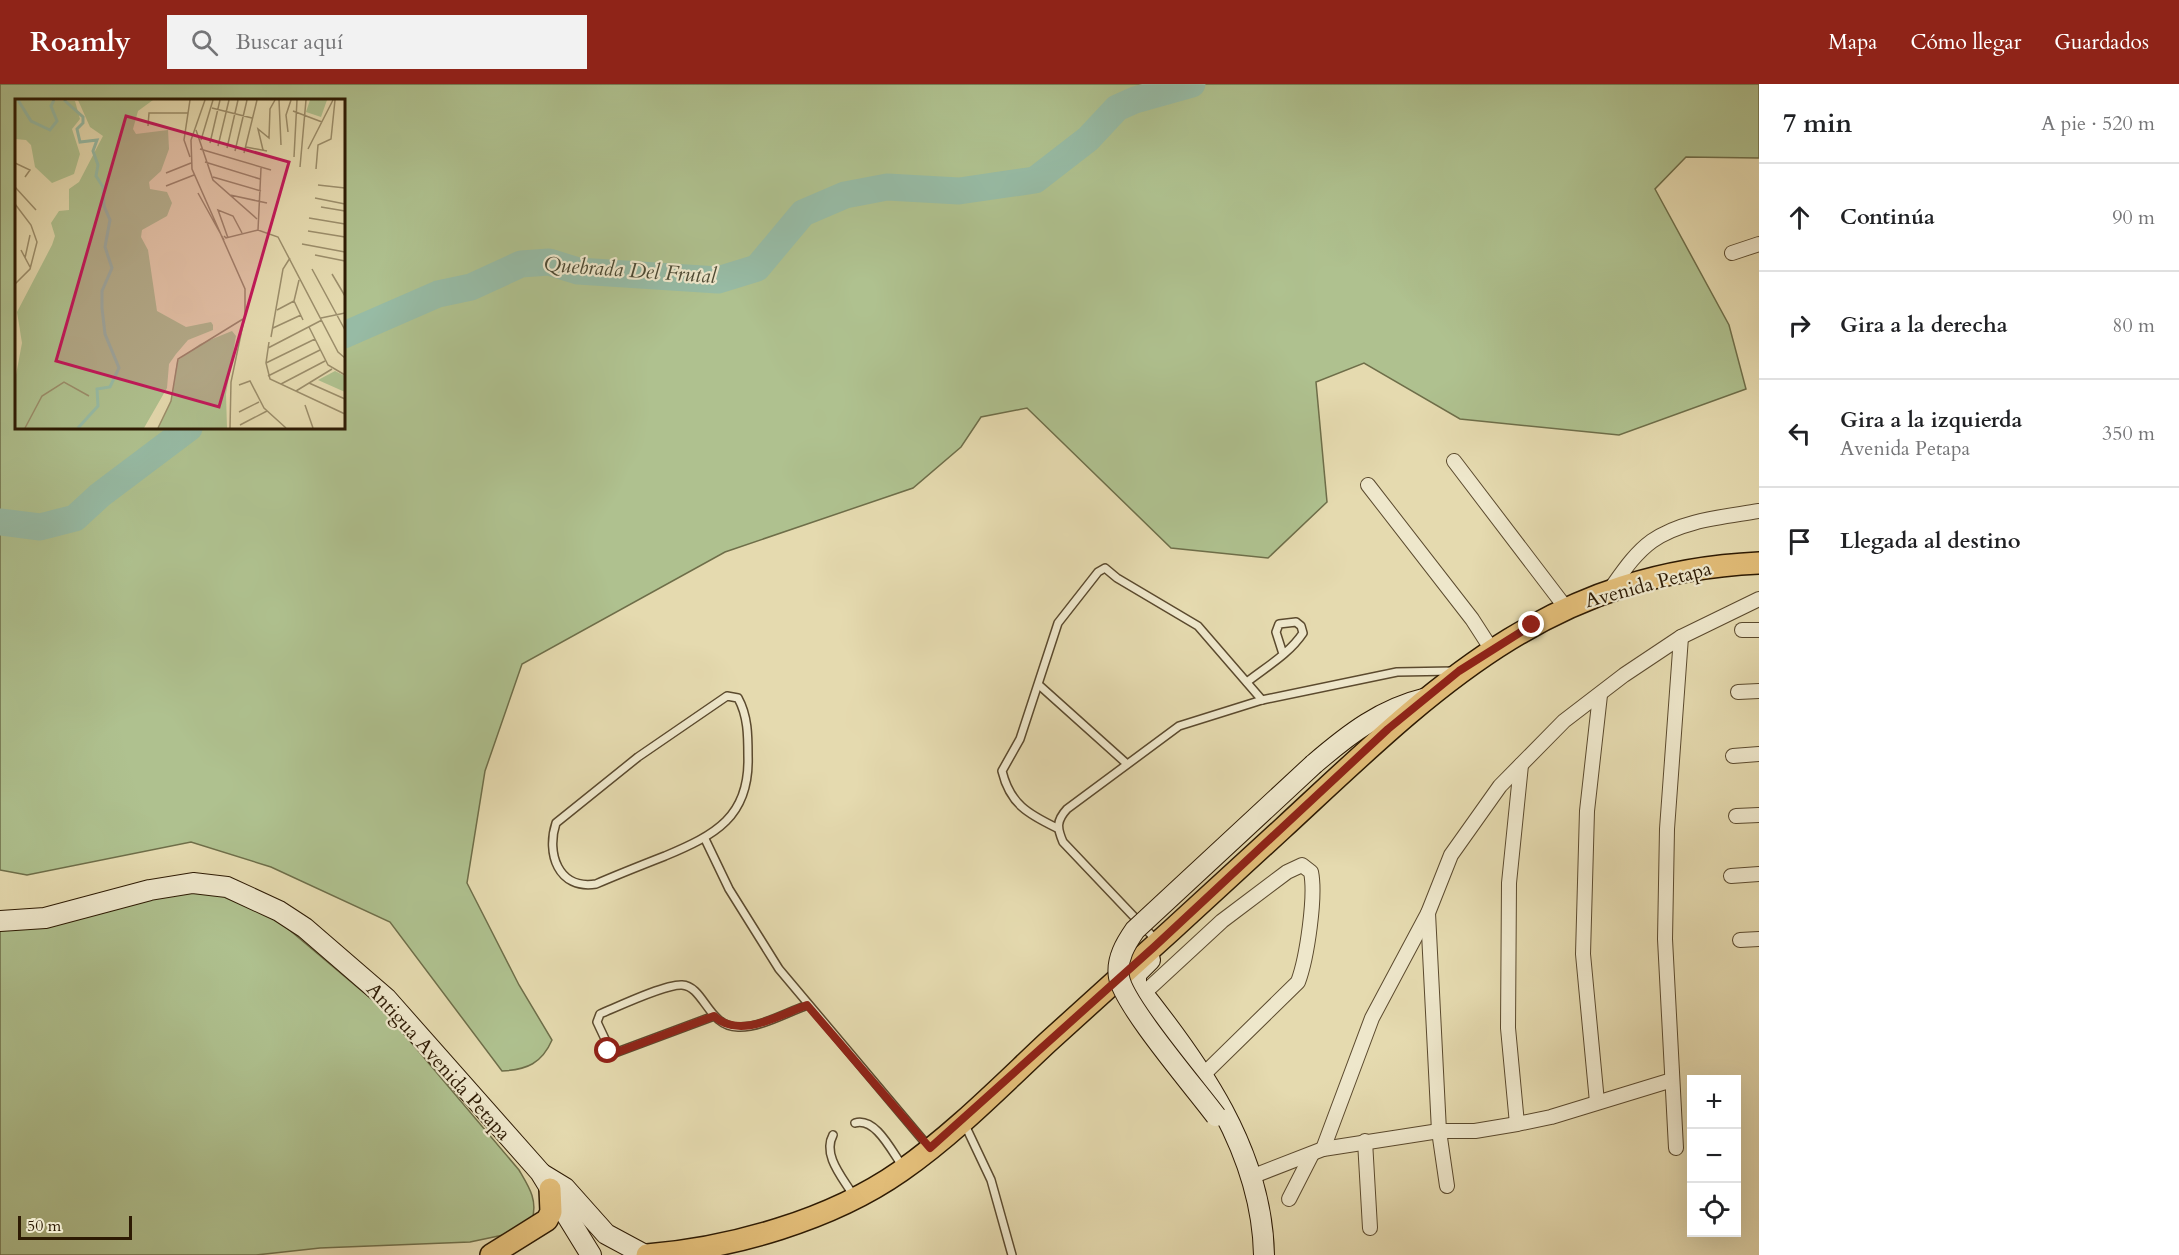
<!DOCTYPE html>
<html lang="es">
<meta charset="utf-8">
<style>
body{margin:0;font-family:Cardo,serif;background:#f2f2f2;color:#202124}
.controls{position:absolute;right:18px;bottom:18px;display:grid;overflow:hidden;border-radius:0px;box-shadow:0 6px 24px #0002}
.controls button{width:54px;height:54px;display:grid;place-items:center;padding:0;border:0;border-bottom:2px solid #e0e0e0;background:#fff;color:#202124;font:30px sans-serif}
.scale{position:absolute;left:18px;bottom:15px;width:114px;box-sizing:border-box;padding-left:6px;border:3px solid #2d1a03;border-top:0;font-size:16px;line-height:21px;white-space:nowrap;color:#2d1a03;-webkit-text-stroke:4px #eee7cb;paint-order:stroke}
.stop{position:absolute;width:18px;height:18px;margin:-14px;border:4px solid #8f2418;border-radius:50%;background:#fff}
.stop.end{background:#8f2418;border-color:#fff;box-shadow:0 2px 6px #0008}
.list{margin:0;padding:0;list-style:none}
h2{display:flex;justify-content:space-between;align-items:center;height:78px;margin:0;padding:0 24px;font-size:26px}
h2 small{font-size:20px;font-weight:400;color:#757577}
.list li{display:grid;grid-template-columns:39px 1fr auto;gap:18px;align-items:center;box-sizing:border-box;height:108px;padding:0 24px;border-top:2px solid #e0e0e0}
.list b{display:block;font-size:22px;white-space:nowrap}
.list p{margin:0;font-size:20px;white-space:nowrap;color:#757577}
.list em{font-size:20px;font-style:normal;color:#757577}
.icon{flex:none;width:33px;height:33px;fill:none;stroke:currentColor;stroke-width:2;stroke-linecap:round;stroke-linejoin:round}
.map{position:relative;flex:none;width:1759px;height:1171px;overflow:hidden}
header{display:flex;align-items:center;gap:36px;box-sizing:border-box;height:84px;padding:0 30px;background:#8f2418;color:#fff}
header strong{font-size:28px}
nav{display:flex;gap:33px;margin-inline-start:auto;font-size:21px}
.search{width:420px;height:54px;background:#f2f2f2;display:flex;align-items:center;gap:15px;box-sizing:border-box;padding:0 21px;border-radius:0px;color:#757577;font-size:22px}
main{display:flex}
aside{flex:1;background:#fff}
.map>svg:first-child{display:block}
.green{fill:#afc18f;stroke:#6e6e49;stroke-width:1.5;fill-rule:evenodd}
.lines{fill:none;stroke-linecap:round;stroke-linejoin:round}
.river{stroke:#97bba5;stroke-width:27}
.service-casing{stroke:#5b4a2e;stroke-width:10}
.minor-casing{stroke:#5b4a2e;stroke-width:16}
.secondary-casing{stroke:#2d1a03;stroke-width:22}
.primary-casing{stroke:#2d1a03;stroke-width:24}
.service{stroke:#eee7cb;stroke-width:7}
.minor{stroke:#eee7cb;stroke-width:14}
.secondary{stroke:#eee7cb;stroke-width:20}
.primary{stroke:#e2bd78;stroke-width:21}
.secondary-bridge-casing{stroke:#2d1a03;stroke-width:22;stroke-linecap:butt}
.secondary-bridge{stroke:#eee7cb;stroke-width:20}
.route{stroke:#8f2418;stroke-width:8}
.labels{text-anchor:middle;stroke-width:4.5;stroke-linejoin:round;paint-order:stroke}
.street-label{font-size:20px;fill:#2d1a03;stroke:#eee7cb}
.water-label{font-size:21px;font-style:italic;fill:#4d4a34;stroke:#eee7cb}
.inset-river{fill:none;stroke:#97bba5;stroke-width:3}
.inset-road{fill:none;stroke:#9b8d6a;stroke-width:1.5}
.view{fill:#c2185b;fill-opacity:0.15;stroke:#c2185b;stroke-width:3}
.inset-edge{fill:none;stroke:#2d1a03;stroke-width:3}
</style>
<header>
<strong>Roamly</strong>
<div class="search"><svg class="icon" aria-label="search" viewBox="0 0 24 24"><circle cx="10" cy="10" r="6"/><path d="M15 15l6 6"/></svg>Buscar aquí</div>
<nav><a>Mapa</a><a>Cómo llegar</a><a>Guardados</a></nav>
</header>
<main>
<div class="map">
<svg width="1759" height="1171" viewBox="0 0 1759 1171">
<rect width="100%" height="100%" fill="#e5daaf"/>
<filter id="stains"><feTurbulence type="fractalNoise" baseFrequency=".00333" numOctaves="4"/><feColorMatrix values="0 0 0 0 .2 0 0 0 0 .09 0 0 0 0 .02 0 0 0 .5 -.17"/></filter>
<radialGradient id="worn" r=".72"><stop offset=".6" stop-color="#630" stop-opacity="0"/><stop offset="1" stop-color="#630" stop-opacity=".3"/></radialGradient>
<!-- green -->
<g class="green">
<path d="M0 0H1759V74L1686 73 1655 105 1729 241 1746 305 1619 351 1460 335 1364 279 1316 298 1327 418 1268 474 1171 464 1027 324 981 333 961 363 913 404 725 468 522 580 485 687 467 799 519 901 552 956C542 979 527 986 502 987L390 838 271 783 191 758 27 791 0 786ZM344 16V344H16V16Z"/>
<path d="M150 806 247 810 382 924 519 1086C529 1103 538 1116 532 1136L508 1150 470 1158 320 1164 256 1171H0V837Z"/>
</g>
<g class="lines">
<!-- river -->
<g class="river">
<path d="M344 251 438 210 471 203 521 180 549 178 578 187 718 196 757 184 803 129 845 111 887 103 959 107 1035 96 1088 55 1117 24 1135 16 1192 0"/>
<path d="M0 438 40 443 75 434 100 411 189 344"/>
</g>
<defs>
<g id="service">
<path d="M1247 598C1266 583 1289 570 1303 549L1301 542 1296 538 1279 540 1276 548 1283 570"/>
<path d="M1039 601 1126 679"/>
<path d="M727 612 738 614C748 632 748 652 748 672 750 733 715 751 665 772 642 781 619 790 596 800 558 806 546 769 556 739L638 673Z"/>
<path d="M1057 744C1028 730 1010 720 1002 687L1020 655 1058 539 1098 488 1105 484 1117 494 1198 542 1262 616"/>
<path d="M705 755 729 805 779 885 928 1062"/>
<path d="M1157 857 1063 758C1057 744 1056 737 1067 725L1179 642 1262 616 1397 588 1454 587"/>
<path d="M714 932 612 970 597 938 600 930C617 923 665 900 682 901 704 902 708 943 738 943 760 944 787 928 808 921"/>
<path d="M855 1039C876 1033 892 1068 903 1083"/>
<path d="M965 1041 991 1096 1012 1171"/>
<path d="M833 1051C822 1071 843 1094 853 1111"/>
</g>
<g id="minor">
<path d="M1732 169 1759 160"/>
<path d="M1454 377 1566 524"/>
<path d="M1368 401 1472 535 1492 566"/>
<path d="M1609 507C1622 489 1634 470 1652 457 1682 436 1724 433 1759 427"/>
<path d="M1742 546H1759"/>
<path d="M1738 608 1759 607"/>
<path d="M1733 672 1759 670"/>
<path d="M1736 732 1759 731"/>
<path d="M1731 792 1759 790"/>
<path d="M1428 829 1439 1047 1447 1102"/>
<path d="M1740 856 1759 855"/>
<path d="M1143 910 1222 837 1287 788 1302 781 1311 788C1316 812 1307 874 1298 898L1203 991"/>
<path d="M1597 1018 1583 870 1587 727 1600 611"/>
<path d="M1517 1040 1508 944 1509 799 1521 681"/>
<path d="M1365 1057 1370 1144"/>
<path d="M1676 1064 1665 855 1667 745 1681 553"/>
<path d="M1323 1065 1372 934 1428 829 1451 771 1500 702 1564 637 1624 591 1681 553 1759 515"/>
<path d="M1251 1093 1323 1065 1439 1047H1475L1517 1040 1551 1033 1672 996"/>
<path d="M1289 1115 1312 1070"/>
</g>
<g id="secondary">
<path d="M1314 680C1349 650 1381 625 1427 614"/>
<path d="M0 837 45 834 150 806 193 799 227 803 279 827 305 844 386 914 540 1088 591 1171"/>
<path d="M1150 876 1136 890V901C1199 979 1262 1067 1264 1171"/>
<path d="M542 1090 565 1104 606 1150 645 1171"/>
</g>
<g id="primary">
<path d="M491 1171 547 1136 551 1128 550 1105"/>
<path d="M647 1171C732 1164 831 1136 901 1087 954 1050 1001 1002 1048 958 1127 887 1205 816 1283 744 1430 608 1544 489 1759 479"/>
</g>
</defs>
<!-- service casing -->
<use href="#service" class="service-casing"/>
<!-- minor casing -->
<use href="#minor" class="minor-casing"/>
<!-- secondary casing -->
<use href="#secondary" class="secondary-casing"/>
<!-- primary casing -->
<use href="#primary" class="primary-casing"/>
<!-- service -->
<use href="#service" class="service"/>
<!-- minor -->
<use href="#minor" class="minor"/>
<!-- secondary -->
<use href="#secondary" class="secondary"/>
<!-- primary -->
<use href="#primary" class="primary"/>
<defs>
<path id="secondary-bridge" d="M1216 1032C1196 1005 1123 920 1119 893 1116 875 1126 859 1135 846L1314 680"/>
</defs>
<!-- secondary-bridge casing -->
<use href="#secondary-bridge" class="secondary-bridge-casing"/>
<!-- secondary-bridge -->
<use href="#secondary-bridge" class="secondary-bridge"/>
</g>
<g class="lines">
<!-- route -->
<path class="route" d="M608 967 615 969 714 932C740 956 779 931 807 921L930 1064 1154 863 1388 645 1459 587 1532 541"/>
</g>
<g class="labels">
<!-- street labels -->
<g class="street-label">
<text transform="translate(1648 500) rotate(-15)" y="7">Avenida Petapa</text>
<text transform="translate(439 977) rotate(48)" y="7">Antigua Avenida Petapa</text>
</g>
<!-- water labels -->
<g class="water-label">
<text transform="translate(630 186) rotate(4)" y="7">Quebrada Del Frutal</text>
</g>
</g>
<!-- overview -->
<g transform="translate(15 15)">
<rect width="330" height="330" fill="#e5daaf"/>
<path d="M0 1 60 2 65 20 57 30 65 55 59 75 37 84 20 68 16 46 11 41 0 40ZM63 1H138L123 12 118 30 121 35 153 31 154 50 146 72 134 83 135 90 152 93 157 104 152 117 127 131 126 138 133 151 142 212 171 228 196 223 198 226V231L173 241 161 255 154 265 152 289 129 329H0V281L7 244 2 213 37 146 40 137 36 124 44 112 54 111V90L64 83 88 37 75 28ZM295 1H312L306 18 291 13ZM217 232 221 237 211 295 212 329H143L156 302 162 262 185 245ZM320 272 330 277V293L303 281Z" fill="#afc18f"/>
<path class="inset-river" d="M3 1 16 22 35 31 42 22 36 7 39 1M49 1 68 18V24L62 30 65 43 82 41 78 52 83 66 81 77 88 88 89 107 95 121 90 148 97 169 87 192V209L90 235 104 269 95 288 82 290 83 307 63 329"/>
<path class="inset-road" d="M190 1 176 41 177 70 230 190V216L216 283 215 329M264 1 266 46M197 9 237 19M278 12 307 23M133 27 134 14H173M181 31 198 81 242 120M273 33 271 16 276 1M186 41 198 1M195 44 205 1M203 47 214 1M231 48 252 52M212 49 223 1M185 50 256 71M293 50 318 1M248 51 243 30 254 39 255 10 260 1M220 52 232 1M229 54 242 1M175 58 169 41 175 1M279 58 282 1M190 63 245 80M0 64 15 71 10 78M285 68 291 1M301 70 303 46 316 40 320 1M151 74 176 64M198 78 246 92M303 86 330 89M151 87 179 76M0 88 21 111M183 94 209 141M215 96 252 104M300 99 330 105M0 105 16 126 22 143 15 170 0 185M306 108 330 112M294 119 330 125M243 131 246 69M293 132 330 138M209 137 211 139 243 131 263 138 323 253 330 259M213 139 203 111 218 117 227 134M287 145 330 153M6 151 15 168M300 156 330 162M10 159 15 136M297 170 330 231M317 175 330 197M284 181 279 202 288 221M262 211 279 202M306 219 330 214M294 228 313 266 330 276M258 229 286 216M256 238 268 170 275 159M254 243 251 264 255 280 330 315M253 249 307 221M251 264 300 240M253 277 305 251M294 284 330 300M266 285 310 262M224 286 235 282 249 309 271 329M281 292 317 270M290 306 298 329M224 313 244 303M225 326 252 312M10 329 27 297 49 283 74 297M143 329 156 302 163 260 228 220"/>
<path class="view" d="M111 17 274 63 204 308 41 262Z"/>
<rect width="330" height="330" class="inset-edge"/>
</g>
<rect width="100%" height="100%" filter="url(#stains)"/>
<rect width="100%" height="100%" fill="url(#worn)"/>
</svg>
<div class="controls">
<button>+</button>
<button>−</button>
<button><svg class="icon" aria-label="locate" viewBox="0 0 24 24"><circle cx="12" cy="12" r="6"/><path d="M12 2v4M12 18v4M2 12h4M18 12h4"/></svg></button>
</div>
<div class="scale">50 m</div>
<div class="stop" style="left:608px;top:967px"></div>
<div class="stop end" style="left:1532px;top:541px"></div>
</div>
<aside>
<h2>7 min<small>A pie · 520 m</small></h2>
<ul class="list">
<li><svg class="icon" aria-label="ahead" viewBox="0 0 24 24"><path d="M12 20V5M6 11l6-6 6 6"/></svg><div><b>Continúa</b></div><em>90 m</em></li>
<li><svg class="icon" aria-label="right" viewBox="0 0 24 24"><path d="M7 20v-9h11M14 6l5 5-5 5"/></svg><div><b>Gira a la derecha</b></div><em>80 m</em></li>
<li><svg class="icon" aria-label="left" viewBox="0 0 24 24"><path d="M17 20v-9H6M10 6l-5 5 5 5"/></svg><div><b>Gira a la izquierda</b><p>Avenida Petapa</p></div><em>350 m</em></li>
<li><svg class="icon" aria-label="arrive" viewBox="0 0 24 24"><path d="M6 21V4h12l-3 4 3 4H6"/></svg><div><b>Llegada al destino</b></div></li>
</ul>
</aside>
</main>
